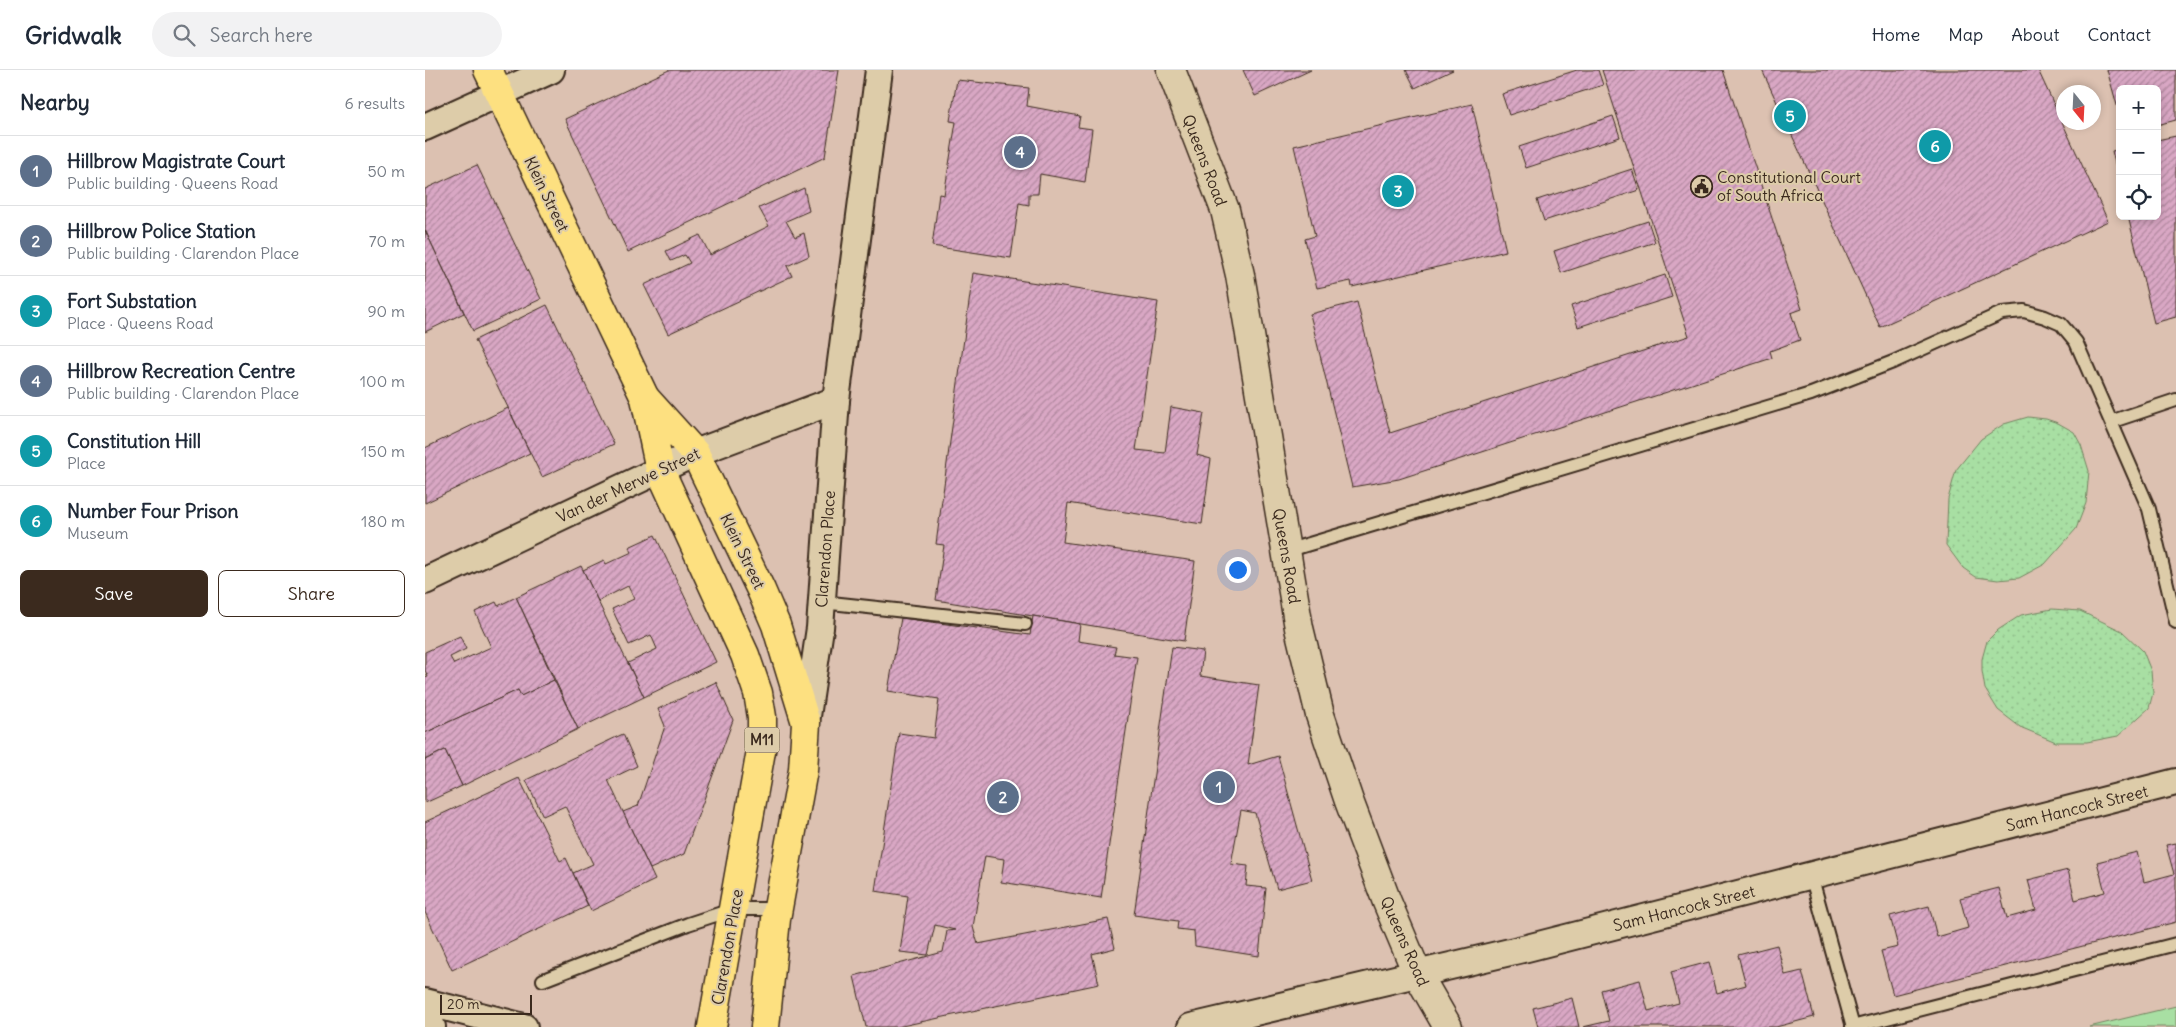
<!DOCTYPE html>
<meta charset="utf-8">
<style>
body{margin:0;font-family:Delius,sans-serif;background:#f2f2f3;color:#1f2937}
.controls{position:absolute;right:15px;top:15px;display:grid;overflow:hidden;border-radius:8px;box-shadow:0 2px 8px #0003}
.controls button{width:45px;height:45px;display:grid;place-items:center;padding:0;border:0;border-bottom:1px solid #e0e1e3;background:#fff;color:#1f2937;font:25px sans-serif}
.compass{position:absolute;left:1631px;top:15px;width:45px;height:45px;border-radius:50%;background:#fff;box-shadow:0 2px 8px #0003;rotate:162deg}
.scale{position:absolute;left:15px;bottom:12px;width:92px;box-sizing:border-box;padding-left:5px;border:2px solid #3b2a1e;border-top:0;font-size:14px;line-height:18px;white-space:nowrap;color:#3b2a1e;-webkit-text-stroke:4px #ddcca9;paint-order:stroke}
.you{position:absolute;left:812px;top:499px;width:18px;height:18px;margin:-12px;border:4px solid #fff;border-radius:50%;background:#1a73e8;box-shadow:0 0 0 8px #1a73e833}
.badge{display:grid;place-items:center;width:32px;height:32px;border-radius:50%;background:#3b2a1e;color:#fff;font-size:16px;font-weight:700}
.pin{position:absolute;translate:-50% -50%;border:2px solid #fff;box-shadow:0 1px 5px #0006}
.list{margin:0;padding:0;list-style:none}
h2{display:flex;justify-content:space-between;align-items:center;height:65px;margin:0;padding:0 20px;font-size:21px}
h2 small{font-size:16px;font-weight:400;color:#747a83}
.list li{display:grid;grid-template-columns:32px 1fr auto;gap:15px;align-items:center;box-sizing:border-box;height:70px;padding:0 20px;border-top:1px solid #e0e1e3}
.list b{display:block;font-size:19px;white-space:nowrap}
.list p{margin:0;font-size:16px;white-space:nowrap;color:#747a83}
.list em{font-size:16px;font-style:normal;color:#747a83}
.actions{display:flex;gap:10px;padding:15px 20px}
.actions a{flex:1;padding:11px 0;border:1px solid #3b2a1e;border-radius:8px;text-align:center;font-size:18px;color:#3b2a1e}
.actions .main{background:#3b2a1e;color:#fff}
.icon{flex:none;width:28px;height:28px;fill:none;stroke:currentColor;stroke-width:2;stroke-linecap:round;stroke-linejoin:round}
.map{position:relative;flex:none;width:1751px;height:957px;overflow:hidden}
header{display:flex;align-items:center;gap:30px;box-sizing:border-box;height:70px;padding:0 25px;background:#fff;border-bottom:1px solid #e0e1e3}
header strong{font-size:24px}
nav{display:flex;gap:28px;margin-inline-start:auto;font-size:18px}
.search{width:350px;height:45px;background:#f2f2f3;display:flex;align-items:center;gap:12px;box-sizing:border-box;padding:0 18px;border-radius:28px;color:#747a83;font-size:19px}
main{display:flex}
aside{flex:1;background:#fff}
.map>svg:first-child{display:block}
.park{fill:url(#park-dots);stroke:#728460}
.pitch{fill:#a8dfa3;stroke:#728460}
.building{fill:url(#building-hatch);stroke:#3b2a1e}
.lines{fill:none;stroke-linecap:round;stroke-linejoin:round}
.service-casing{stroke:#3b2a1e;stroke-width:16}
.minor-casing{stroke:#3b2a1e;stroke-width:30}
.tertiary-casing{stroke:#3b2a1e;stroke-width:31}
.primary-casing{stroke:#3b2a1e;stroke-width:31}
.service{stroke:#ddcca9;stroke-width:12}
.minor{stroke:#ddcca9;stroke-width:26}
.tertiary{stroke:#ddcca9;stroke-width:28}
.primary{stroke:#fde080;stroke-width:28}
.labels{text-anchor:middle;stroke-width:4;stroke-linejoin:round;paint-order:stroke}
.shield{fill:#ddcca9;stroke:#6c5b48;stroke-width:1}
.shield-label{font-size:15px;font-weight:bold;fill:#3b2a1e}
.street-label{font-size:16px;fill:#3b2a1e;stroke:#ddcca9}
.poi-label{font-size:16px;fill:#3b2a1e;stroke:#ddcca9;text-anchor:start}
</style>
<header>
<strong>Gridwalk</strong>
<div class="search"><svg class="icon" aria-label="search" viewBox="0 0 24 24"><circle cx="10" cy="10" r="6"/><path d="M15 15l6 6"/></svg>Search here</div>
<nav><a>Home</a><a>Map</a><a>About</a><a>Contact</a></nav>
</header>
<main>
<aside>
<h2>Nearby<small>6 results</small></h2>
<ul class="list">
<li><span class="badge" style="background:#5c6f8a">1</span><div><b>Hillbrow Magistrate Court</b><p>Public building · Queens Road</p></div><em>50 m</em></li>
<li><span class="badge" style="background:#5c6f8a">2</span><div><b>Hillbrow Police Station</b><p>Public building · Clarendon Place</p></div><em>70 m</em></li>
<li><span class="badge" style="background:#0f9aa8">3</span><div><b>Fort Substation</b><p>Place · Queens Road</p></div><em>90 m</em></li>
<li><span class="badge" style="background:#5c6f8a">4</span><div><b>Hillbrow Recreation Centre</b><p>Public building · Clarendon Place</p></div><em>100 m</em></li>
<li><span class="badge" style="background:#0f9aa8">5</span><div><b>Constitution Hill</b><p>Place</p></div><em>150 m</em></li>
<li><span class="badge" style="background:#0f9aa8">6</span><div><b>Number Four Prison</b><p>Museum</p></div><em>180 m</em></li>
</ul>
<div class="actions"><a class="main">Save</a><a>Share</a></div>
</aside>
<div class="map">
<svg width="1751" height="957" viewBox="0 0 1751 957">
<defs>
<pattern id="park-dots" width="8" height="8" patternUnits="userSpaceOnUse" patternTransform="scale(1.25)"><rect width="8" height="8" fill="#a8dfa3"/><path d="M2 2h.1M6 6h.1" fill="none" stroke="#92c08c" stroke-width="1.8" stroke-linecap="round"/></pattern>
<pattern id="building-hatch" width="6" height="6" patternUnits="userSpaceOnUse" patternTransform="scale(1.25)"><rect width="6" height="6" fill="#d9a7c4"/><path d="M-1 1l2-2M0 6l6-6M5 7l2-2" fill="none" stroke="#b1889f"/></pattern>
</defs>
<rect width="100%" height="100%" fill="#dcc1b1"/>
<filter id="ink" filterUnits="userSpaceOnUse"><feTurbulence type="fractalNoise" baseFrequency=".02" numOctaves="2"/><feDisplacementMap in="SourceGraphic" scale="10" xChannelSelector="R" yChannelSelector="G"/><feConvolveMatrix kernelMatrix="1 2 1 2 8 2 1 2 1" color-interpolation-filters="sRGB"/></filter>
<g filter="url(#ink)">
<!-- park -->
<g class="park">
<path d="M1603 347 1621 349 1633 353 1649 362 1656 375 1664 401 1661 433 1651 459 1620 494 1594 508 1573 510 1551 507 1538 498 1521 475 1523 429 1531 400 1556 369 1579 354Z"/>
<path d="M1627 539 1655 541 1697 561 1718 581 1726 601 1728 623 1724 638 1693 666 1662 672H1631L1595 657 1573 640 1560 619 1557 601V589L1562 571 1573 560 1596 545Z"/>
</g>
<!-- pitch -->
<path class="pitch" d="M1751 936V957H1664Z"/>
<!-- building -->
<g class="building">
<path d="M244 0H414L400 87 203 182 140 49Z"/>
<path d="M818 0H886L830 26Z"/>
<path d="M981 0H1028L990 18Z"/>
<path d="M1152 0H1173L1178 15 1084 45 1077 24Z"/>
<path d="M1177 0H1298L1377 239 1366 243 1375 270 1345 281 1347 288 974 409 927 417 885 244 932 232 965 363 1264 266Z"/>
<path d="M1337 0H1613L1683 151 1455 257Z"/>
<path d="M1682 0H1751V50L1732 55V19H1695V46Z"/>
<path d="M532 10 604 18 602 36 655 46 653 57 667 59 660 112 615 104 613 124H604V135L594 133 586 188 507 176 514 124 519 125 531 52 525 51Z"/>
<path d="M1047 34 1081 181 927 217 926 211 892 218 880 169 890 166 869 76Z"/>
<path d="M1188 46 1195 67 1101 98 1094 77Z"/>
<path d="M1751 66V247L1729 253 1703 146H1732V70Z"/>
<path d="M1695 79V113L1687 81Z"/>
<path d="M52 95 116 229 48 261 0 160V119Z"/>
<path d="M1207 99 1214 120 1119 151 1112 130Z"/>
<path d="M379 118 384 141 361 151 370 167 379 163 384 186 362 196 367 206 243 264 219 215 265 193 260 185 246 191 241 181 275 165 285 185 344 156 334 138Z"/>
<path d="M1223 151 1230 172 1136 203 1129 181Z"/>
<path d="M0 160 39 243 0 262Z"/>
<path d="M548 203 733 232 711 380 740 383 746 337 779 343 772 385 786 389 777 454 643 433 638 472 770 491 759 571 511 530 519 475 511 474Z"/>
<path d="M1240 205 1247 227 1153 257 1146 236Z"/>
<path d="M122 235 189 374 117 407 50 270Z"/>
<path d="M83 338 105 383 0 433V378Z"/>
<path d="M230 465 291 592 219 627 203 593 232 579 226 565 204 575 187 539 209 529 203 516 173 531 158 500 179 490 181 494 207 482 204 477Z"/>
<path d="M156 496 219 627 153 659 91 527Z"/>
<path d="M91 527 129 610 96 626 93 620 0 663V608L3 607 0 600V582L35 566 41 579 25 587 29 594 66 577 50 542 71 532 73 536Z"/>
<path d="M608 546 655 554 653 571 691 577 689 584 712 587 676 828 576 812 579 789 560 786 548 857 553 874 683 849 690 878 667 884 674 914 472 957H441L429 906 518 882 522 861 530 860 510 855 503 885 475 882 483 826 450 821 474 663 509 668 514 629 463 621 476 548 605 565Z"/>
<path d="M747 577 778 581 775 606 834 615 823 695 853 686 887 810 852 819 830 743 816 740 806 794 823 796 821 816 841 818 834 886 770 876 769 861 752 859 753 851 709 845Z"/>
<path d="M129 610 153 659 37 716 20 680 0 690V663L93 620 96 626Z"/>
<path d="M291 612 308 650 259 784 225 799 198 742 213 736 240 656 233 639Z"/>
<path d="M198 664 212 696 183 710 230 810 166 841 148 803 168 794 140 736 118 746 101 710Z"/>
<path d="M20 680 37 716 0 733V690Z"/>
<path d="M94 708 135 791 141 788 163 836 27 900 0 842V752Z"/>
<path d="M1751 773V852L1468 925 1456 881 1473 877 1465 846 1504 836 1512 867 1543 858 1535 828 1574 818 1582 848 1611 840 1603 810 1643 800 1650 830 1680 822 1672 792 1712 782 1719 812 1749 804 1741 775Z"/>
<path d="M1352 875 1360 905 1377 901 1389 947 1351 957H1158L1184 951 1176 920 1215 910 1223 941 1254 933 1246 902 1284 892 1292 923 1321 915 1313 885Z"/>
<path d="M1147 928 1154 957H1113L1108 938Z"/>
</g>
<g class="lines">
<defs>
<g id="service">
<path d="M1688 351 1751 330"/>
<path d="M861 481 1386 324 1468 292 1577 243 1599 241 1620 247 1636 254 1651 272 1724 439 1751 552"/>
<path d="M397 532 600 554"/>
<path d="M1386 805 1428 957"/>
<path d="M118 910 263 854 309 839H353"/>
<path d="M1427 957 1751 874"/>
</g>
<g id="minor">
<path d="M0 57 126 0"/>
<path d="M0 511 270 383 411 330"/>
<path d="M381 653 395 558 411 330 454 0"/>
<path d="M0 932 99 957"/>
<path d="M0 939 7 957"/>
<path d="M766 957 1102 878 1751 712"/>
</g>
<path id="tertiary" d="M746 0 800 140 815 205 874 558 895 645 924 731 962 832 992 903 1023 957"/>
<g id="primary">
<path d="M63 0 220 328 235 400 320 585 333 623 337 647V675L287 957"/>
<path d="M221 329 270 383 336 520 351 555 381 653 378 700 351 849 340 957"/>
</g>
</defs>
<!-- service casing -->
<use href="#service" class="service-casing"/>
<!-- minor casing -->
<use href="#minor" class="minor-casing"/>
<!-- tertiary casing -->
<use href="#tertiary" class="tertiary-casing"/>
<!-- primary casing -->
<use href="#primary" class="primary-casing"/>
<!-- service -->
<use href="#service" class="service"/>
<!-- minor -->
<use href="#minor" class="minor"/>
<!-- tertiary -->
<use href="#tertiary" class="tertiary"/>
<!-- primary -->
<use href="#primary" class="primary"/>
</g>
</g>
<!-- icons -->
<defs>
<symbol id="civic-ring" viewBox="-11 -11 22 22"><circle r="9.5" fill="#ddcca9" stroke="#3b2a1e" stroke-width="1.5"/><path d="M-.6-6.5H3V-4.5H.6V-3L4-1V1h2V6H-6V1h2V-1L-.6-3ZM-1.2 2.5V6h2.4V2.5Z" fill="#3b2a1e"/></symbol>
</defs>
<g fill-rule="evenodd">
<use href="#civic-ring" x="1264" y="104" width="25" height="25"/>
</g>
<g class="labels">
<!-- shield labels -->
<rect class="shield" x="319.5" y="657.5" width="35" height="25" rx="4"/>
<g class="shield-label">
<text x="337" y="675">M11</text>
</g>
<!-- street labels -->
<g class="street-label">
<text transform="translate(780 90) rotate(69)" y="6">Queens Road</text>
<text transform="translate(122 124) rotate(64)" y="6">Klein Street</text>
<text transform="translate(203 415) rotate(-25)" y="6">Van der Merwe Street</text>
<text transform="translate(400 479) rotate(-86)" y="6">Clarendon Place</text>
<text transform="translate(318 481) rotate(64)" y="6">Klein Street</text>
<text transform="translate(862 486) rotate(80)" y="6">Queens Road</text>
<text transform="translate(1652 738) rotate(-14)" y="6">Sam Hancock Street</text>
<text transform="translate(1259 838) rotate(-14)" y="6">Sam Hancock Street</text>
<text transform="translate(980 871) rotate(66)" y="6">Queens Road</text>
<text transform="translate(302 877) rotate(-80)" y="6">Clarendon Place</text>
</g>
<!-- poi labels -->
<g class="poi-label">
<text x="1292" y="113">Constitutional Court<tspan x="1292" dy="18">of South Africa</tspan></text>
</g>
</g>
</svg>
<div class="controls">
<button>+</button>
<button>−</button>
<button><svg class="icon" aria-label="locate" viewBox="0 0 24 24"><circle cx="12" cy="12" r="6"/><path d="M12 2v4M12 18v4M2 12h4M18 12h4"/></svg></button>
</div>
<svg class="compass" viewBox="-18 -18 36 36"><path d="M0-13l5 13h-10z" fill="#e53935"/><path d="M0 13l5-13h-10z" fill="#747a83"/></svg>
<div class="scale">20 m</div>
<div class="you"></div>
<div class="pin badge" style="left:794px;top:717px;background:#5c6f8a">1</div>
<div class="pin badge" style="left:578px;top:727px;background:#5c6f8a">2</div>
<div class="pin badge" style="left:973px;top:121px;background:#0f9aa8">3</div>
<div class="pin badge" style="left:595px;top:82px;background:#5c6f8a">4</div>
<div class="pin badge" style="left:1365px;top:46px;background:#0f9aa8">5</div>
<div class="pin badge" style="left:1510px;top:76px;background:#0f9aa8">6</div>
</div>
</main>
